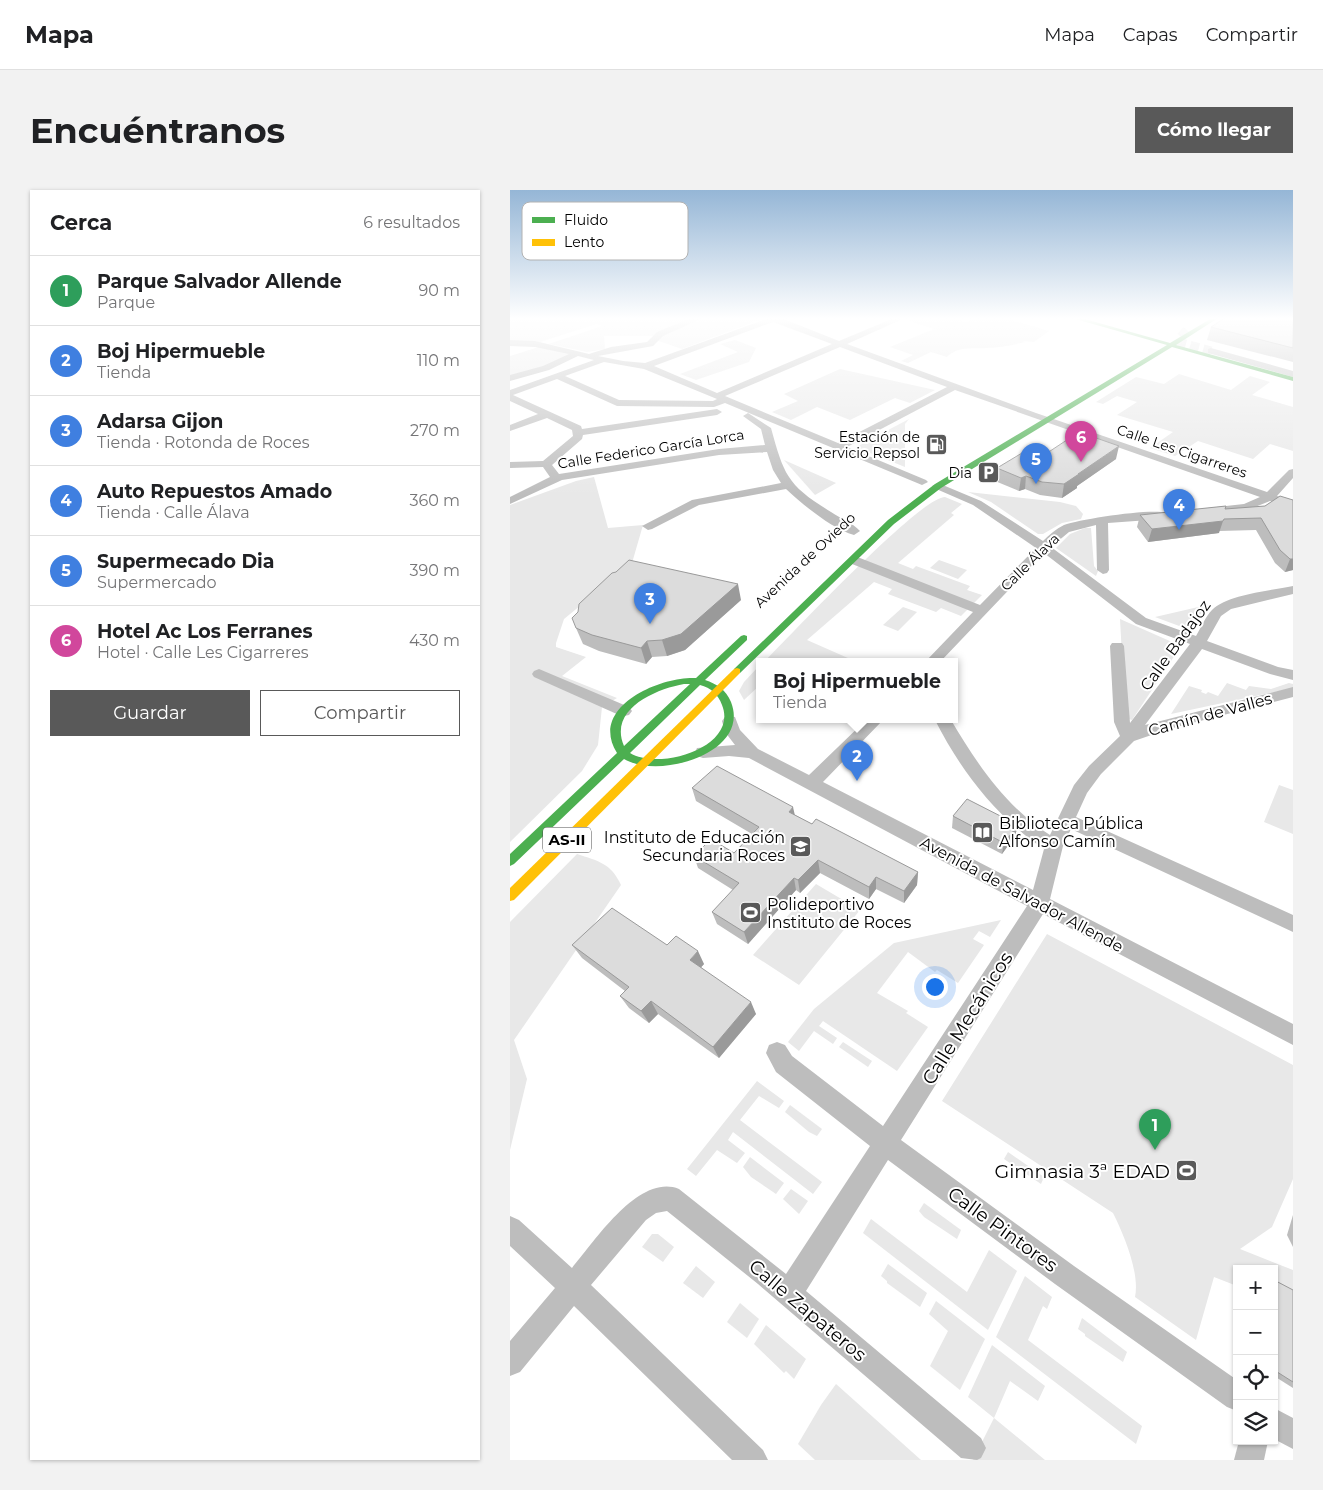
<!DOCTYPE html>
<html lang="es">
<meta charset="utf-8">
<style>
body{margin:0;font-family:Montserrat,sans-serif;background:#f2f2f2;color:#202124}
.controls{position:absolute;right:15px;bottom:15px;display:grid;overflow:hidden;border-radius:0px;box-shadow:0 1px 4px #0004}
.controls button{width:45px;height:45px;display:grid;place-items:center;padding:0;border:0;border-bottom:1px solid #e0e0e0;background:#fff;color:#202124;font:25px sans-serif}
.you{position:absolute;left:424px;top:796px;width:18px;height:18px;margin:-12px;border:4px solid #fff;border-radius:50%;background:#1a73e8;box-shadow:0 0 0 8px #1a73e833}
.badge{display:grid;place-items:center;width:32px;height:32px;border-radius:50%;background:#595959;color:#fff;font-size:16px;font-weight:700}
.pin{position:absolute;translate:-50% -41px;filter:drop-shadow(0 1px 2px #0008)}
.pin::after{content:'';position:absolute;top:26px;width:18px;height:15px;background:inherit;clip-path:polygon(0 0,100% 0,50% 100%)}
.popup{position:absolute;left:246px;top:468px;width:202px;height:65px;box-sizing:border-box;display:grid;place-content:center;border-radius:0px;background:#fff;filter:drop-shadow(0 1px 4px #0005);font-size:16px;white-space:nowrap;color:#757577}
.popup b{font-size:19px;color:#202124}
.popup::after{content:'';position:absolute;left:50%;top:100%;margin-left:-10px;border:10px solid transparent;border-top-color:#fff}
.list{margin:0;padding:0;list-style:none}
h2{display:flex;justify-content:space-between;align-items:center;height:65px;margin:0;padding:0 20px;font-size:21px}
h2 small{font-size:16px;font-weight:400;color:#757577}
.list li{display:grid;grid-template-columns:32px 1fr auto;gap:15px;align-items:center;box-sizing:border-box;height:70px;padding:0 20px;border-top:1px solid #e0e0e0}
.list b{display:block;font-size:19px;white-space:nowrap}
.list p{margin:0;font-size:16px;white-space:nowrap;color:#757577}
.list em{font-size:16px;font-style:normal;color:#757577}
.actions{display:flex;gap:10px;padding:15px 20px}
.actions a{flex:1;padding:11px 0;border:1px solid #595959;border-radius:0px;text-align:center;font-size:18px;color:#595959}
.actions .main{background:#595959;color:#fff}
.icon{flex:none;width:28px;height:28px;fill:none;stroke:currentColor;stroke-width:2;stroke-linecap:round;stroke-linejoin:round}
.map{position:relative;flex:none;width:783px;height:1270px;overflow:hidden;border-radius:0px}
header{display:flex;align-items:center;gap:30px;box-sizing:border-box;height:70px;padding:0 25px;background:#fff;border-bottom:1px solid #e0e0e0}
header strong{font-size:24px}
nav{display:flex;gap:28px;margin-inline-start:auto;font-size:18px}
.intro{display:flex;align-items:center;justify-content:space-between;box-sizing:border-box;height:120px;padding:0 30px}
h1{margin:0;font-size:35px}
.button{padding:12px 22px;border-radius:0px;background:#595959;color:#fff;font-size:18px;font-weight:700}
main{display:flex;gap:30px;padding:0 30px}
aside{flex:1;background:#fff;border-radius:0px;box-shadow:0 1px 4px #0004}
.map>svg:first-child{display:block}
.green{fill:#e8e8e8}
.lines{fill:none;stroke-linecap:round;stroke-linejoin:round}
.street-tunnel{stroke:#d9d9d9;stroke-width:9;stroke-dasharray:9 4.5;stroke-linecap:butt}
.street{fill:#bdbdbd;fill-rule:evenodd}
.fast{fill:#4caf50;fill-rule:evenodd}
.slow{fill:#ffc107;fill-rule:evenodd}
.wall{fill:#bdbdbd}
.shaded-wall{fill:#9a9a9a}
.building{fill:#dcdcdc;stroke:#9a9a9a}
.labels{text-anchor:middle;stroke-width:4;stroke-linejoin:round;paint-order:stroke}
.far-poi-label{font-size:14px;fill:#000;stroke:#fff;text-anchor:end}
.far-street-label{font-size:14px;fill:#000;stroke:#fff}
.shield{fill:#fff;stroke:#4c4c4c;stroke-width:1}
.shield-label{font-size:15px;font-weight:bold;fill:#000}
.street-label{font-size:16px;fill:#000;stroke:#fff}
.poi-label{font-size:16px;fill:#000;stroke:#fff;text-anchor:start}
.near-street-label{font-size:19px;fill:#000;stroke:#fff}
.near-poi-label{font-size:19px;fill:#000;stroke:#fff;text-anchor:end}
.key{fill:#fff;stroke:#b2b2b2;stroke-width:1}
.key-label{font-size:14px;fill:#000}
</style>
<header>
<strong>Mapa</strong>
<nav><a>Mapa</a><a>Capas</a><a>Compartir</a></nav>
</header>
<div class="intro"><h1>Encuéntranos</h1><a class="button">Cómo llegar</a></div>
<main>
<aside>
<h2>Cerca<small>6 resultados</small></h2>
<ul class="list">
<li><span class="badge" style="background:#2e9e5b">1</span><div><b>Parque Salvador Allende</b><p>Parque</p></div><em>90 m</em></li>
<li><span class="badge" style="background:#3f7fe0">2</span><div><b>Boj Hipermueble</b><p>Tienda</p></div><em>110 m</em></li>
<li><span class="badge" style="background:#3f7fe0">3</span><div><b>Adarsa Gijon</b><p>Tienda · Rotonda de Roces</p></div><em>270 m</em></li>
<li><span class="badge" style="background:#3f7fe0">4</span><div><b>Auto Repuestos Amado</b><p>Tienda · Calle Álava</p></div><em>360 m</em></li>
<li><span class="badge" style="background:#3f7fe0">5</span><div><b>Supermecado Dia</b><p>Supermercado</p></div><em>390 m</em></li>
<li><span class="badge" style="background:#d1479c">6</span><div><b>Hotel Ac Los Ferranes</b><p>Hotel · Calle Les Cigarreres</p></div><em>430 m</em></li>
</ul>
<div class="actions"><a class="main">Guardar</a><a>Compartir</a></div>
</aside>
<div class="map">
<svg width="783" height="1270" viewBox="0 0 783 1270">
<rect width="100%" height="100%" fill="#fff"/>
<!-- green -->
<g class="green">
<path d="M0 128H183L147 146H94L95 159 77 162 39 154 92 136 86 134 30 152 0 151Z"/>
<path d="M193 128H255L172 159 146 150 154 144Z"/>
<path d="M405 128H443L456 132C481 120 513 134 539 141L524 152 513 151 515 152C503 155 488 158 475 158 461 159 448 156 437 167L421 162 398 173 391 171 403 165 380 157 424 139 398 131Z"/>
<path d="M225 150 246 158 239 172 186 190 170 184 228 162 210 154Z"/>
<path d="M29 157 63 164 33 177 0 186V166Z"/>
<path d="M330 179 425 200 400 213 385 208 340 230 307 217 281 230 262 222 288 211 274 204Z"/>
<path d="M669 184 721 200 740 186 760 192 742 205 783 217V261L760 254 743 269 688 251 665 266 640 258 663 242 607 225 627 212 607 206 593 214 586 212 626 187 654 194Z"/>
<path d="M399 229 395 234V277L348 258 350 255Z"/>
<path d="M274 270 326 293 305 305Z"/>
<path d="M84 287 98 338 133 335 122 373 54 429 46 453V457L76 467 52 486 107 508 92 517 88 555 72 581 0 652V315L66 291Z"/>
<path d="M458 302 550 312 566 316 573 324 571 329 552 333 533 344H528L481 312Z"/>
<path d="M435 307 452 314 441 323 444 325 388 373 403 379 406 376 460 396 457 400 472 405 451 426 431 418 426 422 378 404 382 399 364 392 297 450 347 472H254C279 447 410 307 435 307Z"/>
<path d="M575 338H581L584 376 588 381 586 386 546 358 560 344Z"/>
<path d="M429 370 457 380 448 389 420 378Z"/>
<path d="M697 415 680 440 645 427Z"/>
<path d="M393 417 407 422 388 441 373 435Z"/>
<path d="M610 429 671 456 622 530 619 529 615 521Z"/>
<path d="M249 476V496L234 510 229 501 234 492Z"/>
<path d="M717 493 736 500 739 496 761 499 779 493 783 494V498L661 524 679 496 692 500 691 502 696 504 698 502 708 506Z"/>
<path d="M769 595 783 600V644L754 632Z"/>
<path d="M67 664C88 671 101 673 111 695L4 850 17 889 0 960V732Z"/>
<path d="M306 694 350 720 289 795 243 765Z"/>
<path d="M491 730 480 747 469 741 463 749 474 755 448 793 427 780 425 782 398 762 367 803 398 821 396 823 418 837 387 881 313 831 309 836 327 848 323 854 304 841 289 861 278 852 304 819 384 753Z"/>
<path d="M537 744 783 875V989L762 1037 730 1059 783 1080V1106L764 1097V1079H727V1096L704 1087 686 1150 625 1107C630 1083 614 1045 603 1023L432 911Z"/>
<path d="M333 852 362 871 358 877 329 857Z"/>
<path d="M247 891 274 911 269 918 249 906 230 930 312 992 303 1004 223 942 218 950 235 963 227 973 207 960 186 986 177 979Z"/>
<path d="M280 915 312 939 307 946 299 942 275 922Z"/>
<path d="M498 962 534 987 531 994 494 969Z"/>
<path d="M240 967 274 993 266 1004 241 987 233 977Z"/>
<path d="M281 999 298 1011 289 1024 273 1009Z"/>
<path d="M414 1013 451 1040 447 1049 414 1027 409 1021Z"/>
<path d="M361 1029 457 1102 479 1060 507 1081 478 1140 353 1043Z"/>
<path d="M142 1044H148L164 1057 153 1072 132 1057Z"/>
<path d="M378 1074 417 1103 410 1117 377 1093V1091L371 1086Z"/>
<path d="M186 1076 205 1092 193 1108 173 1093Z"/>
<path d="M515 1086 542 1107 537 1119 533 1116 518 1150 632 1236 626 1254 486 1147Z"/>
<path d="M426 1111 475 1149 450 1200 420 1176 438 1141 419 1124Z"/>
<path d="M230 1113 249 1129 237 1148 217 1132Z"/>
<path d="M572 1128 617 1162 613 1172 575 1146V1144L568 1139Z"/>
<path d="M256 1135 296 1169 284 1189 276 1181 274 1183 244 1154Z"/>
<path d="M482 1155 535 1196 528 1211 500 1191 484 1228 535 1270H463L484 1228 458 1207Z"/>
<path d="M326 1194 411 1270H305L288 1254 311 1215Z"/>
</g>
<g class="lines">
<!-- street-tunnel -->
<path class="street-tunnel" d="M677 140 668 150 672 153 701 161"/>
<!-- street -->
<g class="street">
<path d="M181 128H193L153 146 143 156 88 166 113 171 135 173 259 128H271L329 151 384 128H395L337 154 526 223 757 302 779 280 783 279V288L767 306 783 311V318L760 311 735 321 689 323 687 321 689 319 734 314 750 307 445 200 337 257 416 290 418 292 412 295 215 213 204 217 107 216 47 189 3 205 71 236 72 239 207 219 212 222 207 225 73 245 72 249 42 275 49 284 209 259 255 255 251 239 233 226 238 223 261 238C274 285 277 295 321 322 330 328 343 333 350 341L344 345C322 339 292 314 276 299L189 315 142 339 138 340 132 336 182 310 271 293 263 280 257 262 209 265 52 290 0 314V307L40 287 33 277 0 278V272L33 271 63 246 62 240 37 228 0 241V235L28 224 0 211V200L84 170 68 166 39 180 0 191V185L33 176 59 164 25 157 0 156V150L25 151 79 164 101 157 137 152 147 142ZM263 132 322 154 207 203 144 176ZM330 157 437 197 328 253 215 206ZM94 172 134 179 207 209 203 211 109 210 55 186Z"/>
<path d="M701 158 783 181V187L698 163V159Z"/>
<path d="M428 293 471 311 533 351C539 345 546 339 554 335 571 329 641 318 657 323L659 325 657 327 653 329 598 333 599 380 597 383 593 384 587 380 586 335 559 342 541 357 636 428 686 446C691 438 695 427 702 420 719 404 760 401 783 396V404L721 419 711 426 697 451 768 477 783 480V490L760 484 692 459 635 535 783 497V507L659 539 624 551 591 584 577 603 566 627 783 725V742L561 639 553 656 540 709 783 834V855L533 724 391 950 564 1076 727 1190V1221L717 1217 545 1094 378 970 296 1101 471 1248 476 1258 471 1268 467 1270 451 1268 248 1094 157 1021 146 1023 136 1030 81 1095 253 1260 258 1270H222L64 1116 10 1182 0 1186V1151L45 1098 0 1056V1026L9 1030 62 1078C85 1051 129 983 169 999L276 1084 360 956 266 882 256 863 259 855 267 852 275 855 282 866 373 936 517 716 239 568 219 566 193 568 187 566 185 562 187 558 225 555 215 542 212 531 215 527 220 526 225 527 230 540 248 559 299 585 356 530H373L313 592 523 700 534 659C486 627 451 581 425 530H441C467 574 496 617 540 645L564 595 579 576 610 546 604 532 600 456 602 453H612L614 456 620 533 680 454 626 434 534 363 430 472H415L463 422 342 374 340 371 342 368H350L470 415 526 358 463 315 424 298 422 296Z"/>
<path d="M29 479 119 517 122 521 119 525 114 526 109 525 24 487 22 484 24 481Z"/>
<path d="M764 1218 783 1228V1259L764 1249Z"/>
<path d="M729 1251H758L754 1270H724Z"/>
</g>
<!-- fast -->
<g class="fast">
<path d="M562 128H571L660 153 702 128H708L666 155 783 187V191L662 157 431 298 384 334 230 483H224V479L378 330 425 294 657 155Z"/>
<path d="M234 445 237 446V450L195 490C207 494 216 500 221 512 241 563 149 590 114 569L4 674 0 676V664L107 563C78 517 150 486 186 488L231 446ZM174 494H180L114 556C98 519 146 499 174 494ZM190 495C201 498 208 504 212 515 229 557 149 581 120 563Z"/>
</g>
<!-- slow -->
<path class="slow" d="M227 478 230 479V483L4 710 0 711V698L224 479Z"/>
</g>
<!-- wall -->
<g class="wall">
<path d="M783 128V172L697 150 701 137Z"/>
<path d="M528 269H606L567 296V298L552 308 530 305 515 299 509 301 485 291 487 278Z"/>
<path d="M770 306 783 380 775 382 765 373 746 340 709 341V343L638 352 627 337 630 325 755 316Z"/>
<path d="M231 410 175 460 157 466 142 467 136 474 89 461 73 454 66 438Z"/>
<path d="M182 598 285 625 302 634 408 682 407 695 394 713 366 699 359 709 310 683 290 703 286 700 238 754 207 734 202 722 223 700 188 678 184 666 224 663 242 644 186 611Z"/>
<path d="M443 626 508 635 505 646 492 664 442 638Z"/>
<path d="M62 755H157L194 774 191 777 246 824 209 868 148 824 139 833 119 818 110 806 115 801 72 768Z"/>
<path d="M783 1025V1057L777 1045Z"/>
<path d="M764 1090 783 1100V1198L764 1186Z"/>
</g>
<!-- shaded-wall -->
<g class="shaded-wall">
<path d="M609 256 606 269 567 296V298L552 308 554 294 568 284Z"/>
<path d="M516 286 515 299 509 301 511 288Z"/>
<path d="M713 331 709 343 638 352 642 339Z"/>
<path d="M780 369H783V380L775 382Z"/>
<path d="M228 394 231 410 175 460 157 466 152 450Z"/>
<path d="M137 451 142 467 136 474 131 458Z"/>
<path d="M283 617 286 630 279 622Z"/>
<path d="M508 635 505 646 492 664 494 653Z"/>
<path d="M308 670 310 683 290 703 288 690Z"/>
<path d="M408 682 407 695 394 713V701Z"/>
<path d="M366 687V699L359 709V697Z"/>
<path d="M284 688 286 700 238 754 234 742Z"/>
<path d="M188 761 194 774 186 783 180 770Z"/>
<path d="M141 811 148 824 139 833 131 821Z"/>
<path d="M241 812 246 824 209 868 203 857Z"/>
</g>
<!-- building -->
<g class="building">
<path d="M715 128H783V158L701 137Z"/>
<path d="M569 242 609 256 568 284H569L554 294 532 292 516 286 511 288 487 278 512 263 528 269Z"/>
<path d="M770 306 783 310V369H780L770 360 751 328 714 329 713 331 642 339 630 325 716 316 715 319 755 316Z"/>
<path d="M119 370 228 394 171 444 152 450 137 451 131 458 82 445 66 438 62 428 68 422 69 414 102 383 106 382Z"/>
<path d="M207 576 283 617 279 622 302 634 306 629 408 682 394 701 366 687 359 697 308 670 288 690 284 688 234 742 202 722 229 693 184 666 201 649 224 663 249 637 182 598Z"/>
<path d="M457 609 508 635 494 653 443 626Z"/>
<path d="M102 718 157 755 166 746 188 761 180 770 241 812 203 857 141 811 131 821 110 806 119 797 62 755Z"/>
<path d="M764 1090 783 1100V1192L764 1180Z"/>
</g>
<!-- sky -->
<linearGradient id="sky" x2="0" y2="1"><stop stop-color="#95b6d6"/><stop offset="0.42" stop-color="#fff"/><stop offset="1" stop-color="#fff" stop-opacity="0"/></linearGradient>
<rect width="783" height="306" fill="url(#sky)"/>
<!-- icons -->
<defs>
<symbol id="fuel-square" viewBox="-11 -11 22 22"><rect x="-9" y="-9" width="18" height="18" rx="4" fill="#595959" stroke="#fff"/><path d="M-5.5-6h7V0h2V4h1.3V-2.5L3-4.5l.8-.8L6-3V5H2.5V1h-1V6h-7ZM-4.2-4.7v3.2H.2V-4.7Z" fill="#fff"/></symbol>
<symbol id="parking-square" viewBox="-11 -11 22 22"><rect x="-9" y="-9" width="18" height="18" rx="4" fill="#595959" stroke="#fff"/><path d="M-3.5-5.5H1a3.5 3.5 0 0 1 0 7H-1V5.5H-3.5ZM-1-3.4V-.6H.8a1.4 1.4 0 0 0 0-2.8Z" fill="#fff"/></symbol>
<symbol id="library-square" viewBox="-11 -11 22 22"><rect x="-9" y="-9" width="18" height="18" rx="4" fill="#595959" stroke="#fff"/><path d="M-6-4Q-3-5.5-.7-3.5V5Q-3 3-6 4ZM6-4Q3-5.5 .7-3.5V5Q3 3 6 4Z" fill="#fff"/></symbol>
<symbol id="school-square" viewBox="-11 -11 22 22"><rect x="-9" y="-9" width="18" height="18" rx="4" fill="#595959" stroke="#fff"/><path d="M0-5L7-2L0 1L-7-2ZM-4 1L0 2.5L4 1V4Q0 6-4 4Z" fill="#fff"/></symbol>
<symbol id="stadium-square" viewBox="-11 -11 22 22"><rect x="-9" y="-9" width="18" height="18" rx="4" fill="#595959" stroke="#fff"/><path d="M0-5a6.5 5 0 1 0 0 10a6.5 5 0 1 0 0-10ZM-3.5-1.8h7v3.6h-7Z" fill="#fff"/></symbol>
</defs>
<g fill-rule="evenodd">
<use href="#fuel-square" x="414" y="242" width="25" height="25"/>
<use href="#parking-square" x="466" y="270" width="25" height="25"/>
<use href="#library-square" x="460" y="630" width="25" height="25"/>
<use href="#school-square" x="278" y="644" width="25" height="25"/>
<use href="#stadium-square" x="228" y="710" width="25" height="25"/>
<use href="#stadium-square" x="664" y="968" width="25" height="25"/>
</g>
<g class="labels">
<!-- far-poi labels -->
<g class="far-poi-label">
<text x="410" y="252">Estación de<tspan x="410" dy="16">Servicio Repsol</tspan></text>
<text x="462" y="288">Dia</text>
</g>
<!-- far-street labels -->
<g class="far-street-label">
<text transform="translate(141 259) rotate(-9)" y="5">Calle Federico García Lorca</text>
<text transform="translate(672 261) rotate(19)" y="5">Calle Les Cigarreres</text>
<text transform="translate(295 370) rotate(-43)" y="5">Avenida de Oviedo</text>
<text transform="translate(520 372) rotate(-44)" y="5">Calle Álava</text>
</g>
<!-- shield labels -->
<rect class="shield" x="33" y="637.5" width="48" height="25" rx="4"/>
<g class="shield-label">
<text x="57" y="655">AS-II</text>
</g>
<!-- street labels -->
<g class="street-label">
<text transform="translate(665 455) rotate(-54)" y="6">Calle Badajoz</text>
<text transform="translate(700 524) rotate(-15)" y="6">Camín de Valles</text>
<text transform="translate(512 704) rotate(28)" y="6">Avenida de Salvador Allende</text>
</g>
<!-- poi labels -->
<g class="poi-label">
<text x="489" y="639">Biblioteca Pública<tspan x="489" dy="18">Alfonso Camín</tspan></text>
<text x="275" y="653" text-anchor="end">Instituto de Educación<tspan x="275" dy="18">Secundaria Roces</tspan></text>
<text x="257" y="720">Polideportivo<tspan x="257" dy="18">Instituto de Roces</tspan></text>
</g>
<!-- near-street labels -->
<g class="near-street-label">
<text transform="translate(457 828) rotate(-58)" y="7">Calle Mecánicos</text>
<text transform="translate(493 1039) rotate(36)" y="7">Calle Pintores</text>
<text transform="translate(298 1120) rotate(40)" y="7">Calle Zapateros</text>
</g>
<!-- near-poi labels -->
<g class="near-poi-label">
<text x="660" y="988">Gimnasia 3ª EDAD</text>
</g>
</g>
<!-- legend -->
<rect x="12" y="12" width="166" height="58" rx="8" class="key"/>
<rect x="22" y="27" width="23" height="6" fill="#4caf50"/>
<rect x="22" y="49" width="23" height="7" fill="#ffc107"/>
<g class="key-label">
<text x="54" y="35">Fluido</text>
<text x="54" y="57">Lento</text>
</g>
</svg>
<div class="controls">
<button>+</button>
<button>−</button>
<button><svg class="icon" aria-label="locate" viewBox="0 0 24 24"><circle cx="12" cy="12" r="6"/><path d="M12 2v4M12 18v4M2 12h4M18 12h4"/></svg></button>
<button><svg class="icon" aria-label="layers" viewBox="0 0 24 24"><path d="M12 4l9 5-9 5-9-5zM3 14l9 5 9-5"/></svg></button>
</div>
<div class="you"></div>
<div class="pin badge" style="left:645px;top:960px;background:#2e9e5b">1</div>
<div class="pin badge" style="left:347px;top:591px;background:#3f7fe0">2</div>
<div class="popup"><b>Boj Hipermueble</b>Tienda</div>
<div class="pin badge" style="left:140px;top:434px;background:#3f7fe0">3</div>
<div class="pin badge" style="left:669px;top:340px;background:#3f7fe0">4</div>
<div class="pin badge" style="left:526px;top:294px;background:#3f7fe0">5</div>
<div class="pin badge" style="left:571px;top:272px;background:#d1479c">6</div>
</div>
</main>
